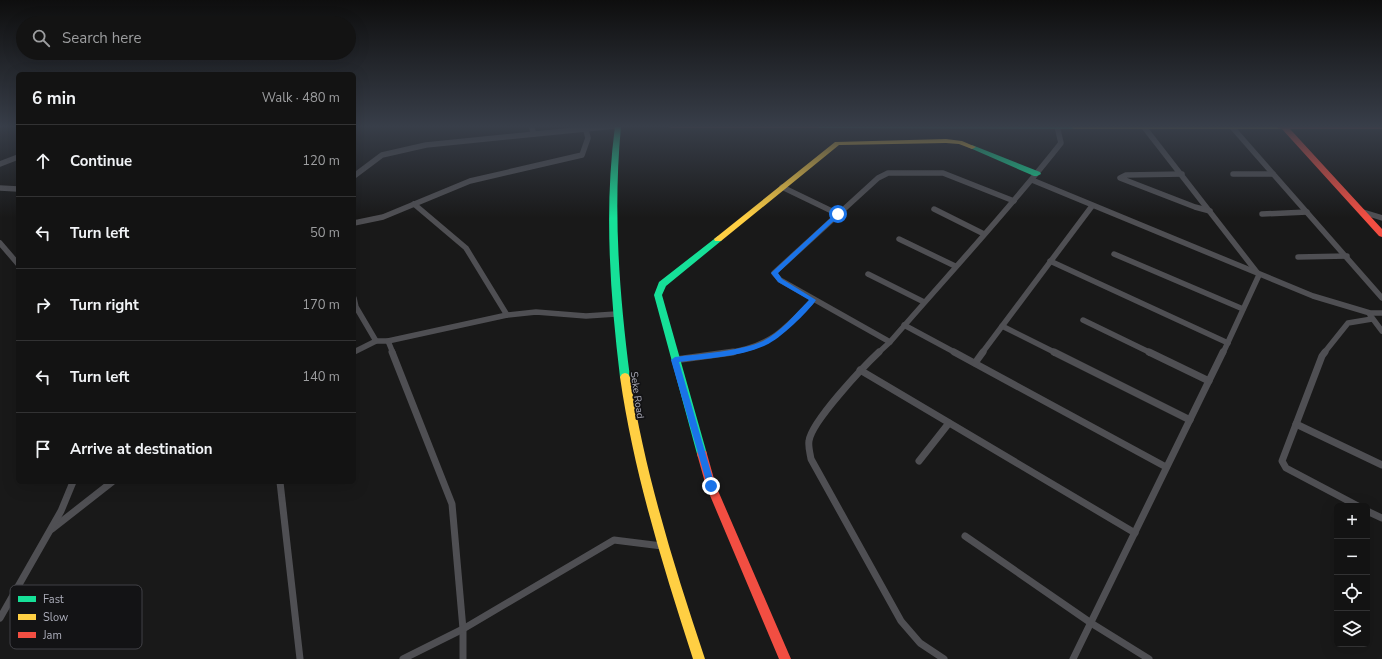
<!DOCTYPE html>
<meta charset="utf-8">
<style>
body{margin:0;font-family:"Nunito Sans",sans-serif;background:#1c1c1c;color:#f1f3f6}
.controls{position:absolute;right:12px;bottom:12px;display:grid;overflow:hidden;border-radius:6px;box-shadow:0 4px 16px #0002}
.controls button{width:36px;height:36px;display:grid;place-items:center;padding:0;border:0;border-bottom:1px solid #323233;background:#131313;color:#f1f3f6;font:20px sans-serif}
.stop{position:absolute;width:12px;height:12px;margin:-9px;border:3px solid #1a73e8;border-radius:50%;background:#fff}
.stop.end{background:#1a73e8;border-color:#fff;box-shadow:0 1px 4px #0008}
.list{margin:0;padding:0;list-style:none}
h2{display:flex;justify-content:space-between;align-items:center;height:52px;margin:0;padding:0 16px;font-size:17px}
h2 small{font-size:13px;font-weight:400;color:#9d9ea0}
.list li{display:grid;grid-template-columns:26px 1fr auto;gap:12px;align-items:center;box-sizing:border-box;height:72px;padding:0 16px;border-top:1px solid #323233}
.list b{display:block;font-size:15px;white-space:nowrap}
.list em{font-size:13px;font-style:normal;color:#9d9ea0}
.icon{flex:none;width:22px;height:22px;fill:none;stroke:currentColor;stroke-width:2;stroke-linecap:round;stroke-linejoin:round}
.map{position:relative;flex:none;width:1382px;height:659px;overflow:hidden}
.search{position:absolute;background:#131313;box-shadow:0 4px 16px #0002;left:16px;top:16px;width:340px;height:44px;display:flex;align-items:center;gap:10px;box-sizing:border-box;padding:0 14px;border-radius:22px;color:#9d9ea0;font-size:15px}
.panel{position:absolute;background:#131313;box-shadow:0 4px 16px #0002;left:16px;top:72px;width:340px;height:412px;border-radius:6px}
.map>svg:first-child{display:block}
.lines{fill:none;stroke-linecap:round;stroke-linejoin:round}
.street-far1{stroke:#4f4f53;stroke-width:5.5}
.street{stroke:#4f4f53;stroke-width:7}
.fast{fill:#16e098;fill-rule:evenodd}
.slow{fill:#ffcf43;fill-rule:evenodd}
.jam{fill:#f24e42;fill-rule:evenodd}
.route{fill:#1a73e8}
.labels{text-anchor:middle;stroke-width:3.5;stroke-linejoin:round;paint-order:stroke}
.street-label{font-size:10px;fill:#abacb9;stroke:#131315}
.key{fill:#131315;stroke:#414146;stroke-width:1}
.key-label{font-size:11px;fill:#abacb9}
</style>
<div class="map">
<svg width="1382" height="659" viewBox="0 0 1382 659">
<rect width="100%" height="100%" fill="#191919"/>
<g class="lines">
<!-- street-far1 -->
<g class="street-far1">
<path d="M531 126 534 134"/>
<path d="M1144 127 1259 275 1223 353"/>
<path d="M1232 127 1382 298"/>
<path d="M0 164 18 157"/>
<path d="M1182 174 1126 175 1120 178 1195 207 1210 211"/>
<path d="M1233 174H1273"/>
<path d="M354 176 382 155 426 145 615 126"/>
<path d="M1032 180 1313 296 1370 313H1382"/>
<path d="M782 187 838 214"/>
<path d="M0 188 18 189"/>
<path d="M414 204 466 248 507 315"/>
<path d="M934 209 984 234"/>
<path d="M1363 212 1382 218"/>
<path d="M1262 214 1307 212"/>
<path d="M354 223 383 217 470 181 582 155 588 138 586 130"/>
<path d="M899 239 955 266"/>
<path d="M0 243 18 264"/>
<path d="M1114 254 1243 309"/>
<path d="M1298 257 1347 256"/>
<path d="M1050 261 1228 343"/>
<path d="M868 274 924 302"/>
<path d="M354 298 356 307 376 341"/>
<path d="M1370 315 1382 331"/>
<path d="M1083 320 1151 353"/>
<path d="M904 325 956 353"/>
<path d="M1002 326 1056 353"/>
<path d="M388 341 393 353"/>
<path d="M890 342 780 280 774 273 878 178 888 173H943L1014 201"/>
<path d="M354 352 376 341H388L507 315 536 312 586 316 616 314"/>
<path d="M727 353C771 346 783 331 813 300"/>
<path d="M878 353 890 342C947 276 1007 212 1061 143L1057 126"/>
<path d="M982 353 1092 206"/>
<path d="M1324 353 1348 323 1372 319"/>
</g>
<!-- street -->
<g class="street">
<path d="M392 352 452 504 463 629V659"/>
<path d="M879 352C864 366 811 422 809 441 808 446 810 453 811 459L901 621 920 643 944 659"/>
<path d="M954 352 1166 467"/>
<path d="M1054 352 1190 420"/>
<path d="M1149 352 1209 381"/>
<path d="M1325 352 1322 356 1282 461 1286 468 1358 506"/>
<path d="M675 360 733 352"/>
<path d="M975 363 983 352"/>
<path d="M860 370 1135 533"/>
<path d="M1296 424 1382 465"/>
<path d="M919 461 949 423"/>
<path d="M280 482 300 659"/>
<path d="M1367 511 1382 518"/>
<path d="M52 529 112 482"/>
<path d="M965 536 1091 623 1149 659"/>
<path d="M0 618 61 511 73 482"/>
<path d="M403 659 463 629 614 540 662 546"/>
<path d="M1073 659 1223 352"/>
</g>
<!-- fast -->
<g class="fast">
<path d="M615 126H621C613 212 619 291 630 377L628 380H622L620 377C610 293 604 210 615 126Z"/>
<path d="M815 126H1077V127L1074 129 818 128Z"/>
<path d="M972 145 1040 172 1041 174 1037 176H1034L970 148 968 147Z"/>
<path d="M718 236 721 237 722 239 721 241 666 286 662 295 707 454 706 457 702 458 698 457 697 454 654 295 659 282Z"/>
</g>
<!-- slow -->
<g class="slow">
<path d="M1071 126H1283V127L1280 129H1074L1072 128Z"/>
<path d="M946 139 962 141 976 147 972 149 959 144 946 143 839 145 721 241H715L714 239 835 142Z"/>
<path d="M625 373 628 374 630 377C645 474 674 566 705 659H693C663 566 634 474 620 377L622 374Z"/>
</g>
<!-- jam -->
<g class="jam">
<path d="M668 126H821L818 128H671Z"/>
<path d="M1277 126H1382V129H1290L1382 229V237L1379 236 1282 129 1278 128Z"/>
<path d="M702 450 706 451 707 454 716 486 791 659H779L706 486 697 454 698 451Z"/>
</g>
</g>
<!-- sky -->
<linearGradient id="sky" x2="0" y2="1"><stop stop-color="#0e0e0e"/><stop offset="0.58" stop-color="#383e49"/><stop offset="1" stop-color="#383e49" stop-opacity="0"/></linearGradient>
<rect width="1382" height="218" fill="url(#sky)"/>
<!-- route -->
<path class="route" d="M836 213 841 214 778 273 782 279 816 300C808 312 780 339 766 345 740 357 707 358 679 362L715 486 714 488H708L671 360 675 357C698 354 742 351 763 341 781 332 795 314 809 300L778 282 771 273Z"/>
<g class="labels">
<!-- street labels -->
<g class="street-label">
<text transform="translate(638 395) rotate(82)" y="4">Seke Road</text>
</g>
</g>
<!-- legend -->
<rect x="10" y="585" width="132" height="64" rx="6" class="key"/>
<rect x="18" y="596" width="18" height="6" fill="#16e098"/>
<rect x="18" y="614" width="18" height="6" fill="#ffcf43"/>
<rect x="18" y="632" width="18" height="6" fill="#f24e42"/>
<g class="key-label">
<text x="43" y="603">Fast</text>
<text x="43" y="621">Slow</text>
<text x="43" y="639">Jam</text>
</g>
</svg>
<div class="controls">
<button>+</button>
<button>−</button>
<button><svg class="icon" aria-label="locate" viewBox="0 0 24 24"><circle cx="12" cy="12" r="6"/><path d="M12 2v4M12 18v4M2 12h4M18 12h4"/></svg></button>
<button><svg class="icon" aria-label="layers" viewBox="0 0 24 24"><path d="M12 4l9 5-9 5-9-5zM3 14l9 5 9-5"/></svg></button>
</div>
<div class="stop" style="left:838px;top:214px"></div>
<div class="stop end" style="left:711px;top:486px"></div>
<div class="search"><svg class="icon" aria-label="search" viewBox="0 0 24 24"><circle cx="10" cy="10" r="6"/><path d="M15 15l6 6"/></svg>Search here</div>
<section class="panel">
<h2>6 min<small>Walk · 480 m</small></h2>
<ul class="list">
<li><svg class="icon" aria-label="ahead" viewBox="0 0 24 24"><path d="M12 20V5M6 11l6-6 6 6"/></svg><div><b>Continue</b></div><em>120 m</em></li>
<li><svg class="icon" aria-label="left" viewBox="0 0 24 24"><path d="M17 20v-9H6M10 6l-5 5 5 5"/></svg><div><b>Turn left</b></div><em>50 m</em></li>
<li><svg class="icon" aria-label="right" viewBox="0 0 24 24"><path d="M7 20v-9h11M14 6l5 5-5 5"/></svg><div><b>Turn right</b></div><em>170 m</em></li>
<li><svg class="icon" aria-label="left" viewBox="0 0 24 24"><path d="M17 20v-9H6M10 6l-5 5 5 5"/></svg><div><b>Turn left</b></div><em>140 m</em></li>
<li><svg class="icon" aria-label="arrive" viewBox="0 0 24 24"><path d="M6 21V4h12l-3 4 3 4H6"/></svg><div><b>Arrive at destination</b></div></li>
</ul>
</section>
</div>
